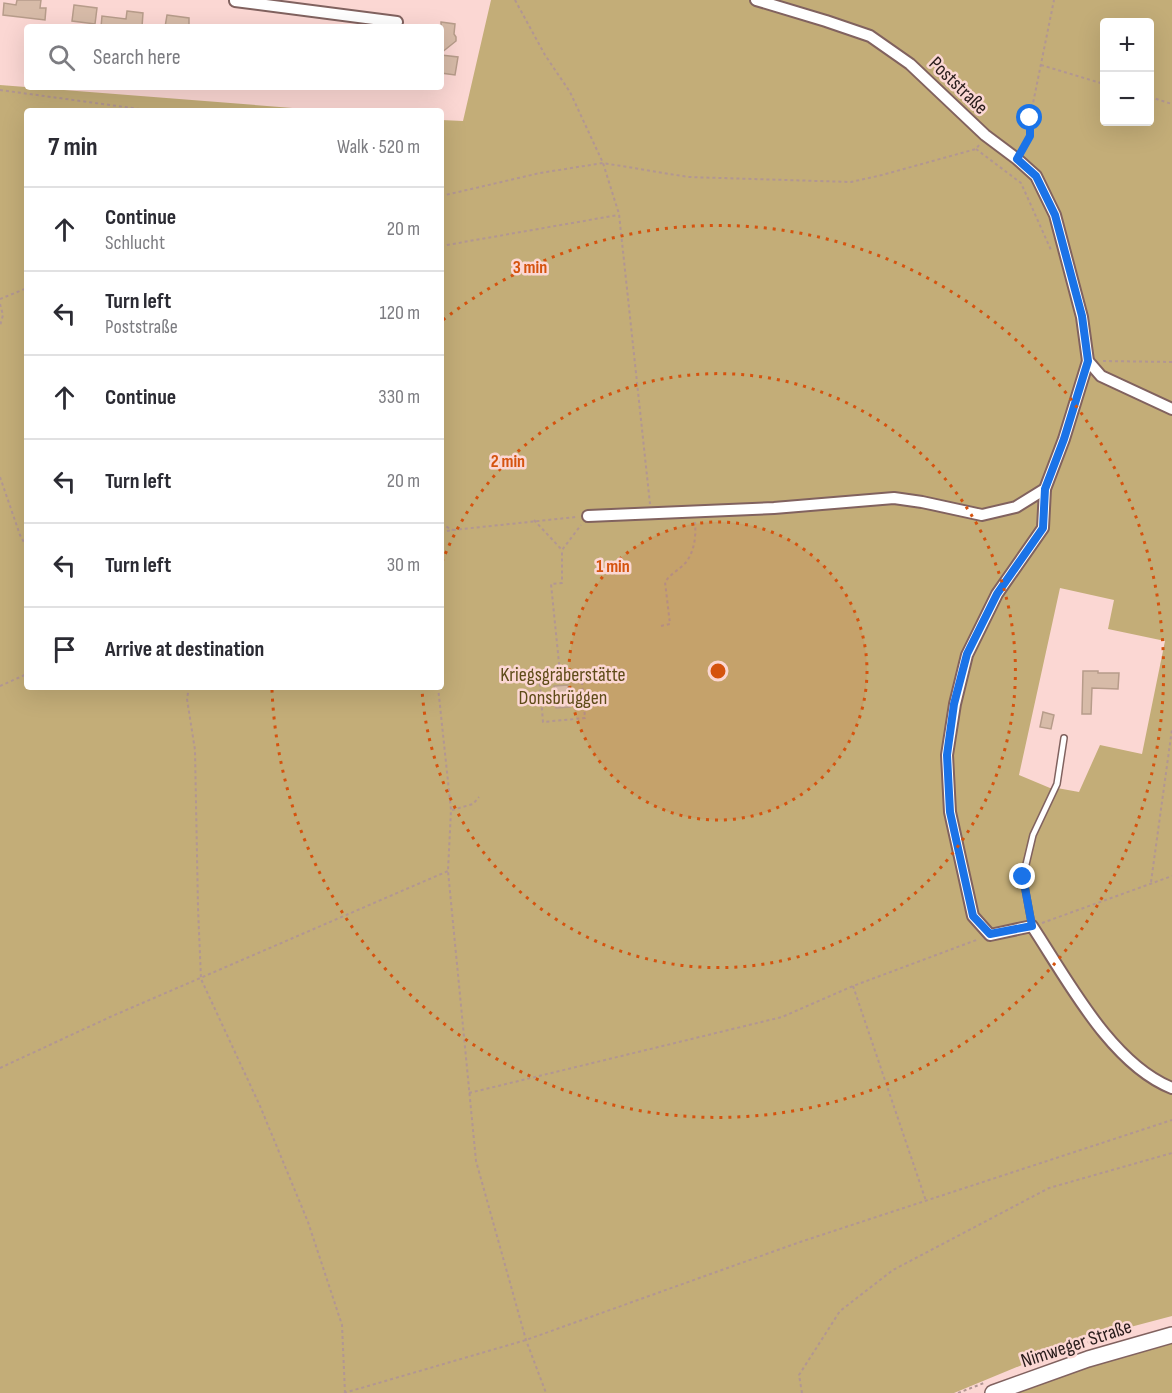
<!DOCTYPE html>
<meta charset="utf-8">
<style>
body{margin:0;font-family:"Sofia Sans Condensed",sans-serif;background:#f2f2f3;color:#2b2b33}
.controls{position:absolute;right:18px;top:18px;display:grid;overflow:hidden;border-radius:6px;box-shadow:0 6px 24px #0002}
.controls button{width:54px;height:54px;display:grid;place-items:center;padding:0;border:0;border-bottom:2px solid #e1e1e2;background:#fff;color:#2b2b33;font:30px sans-serif}
.stop{position:absolute;width:18px;height:18px;margin:-14px;border:4px solid #1a73e8;border-radius:50%;background:#fff}
.stop.end{background:#1a73e8;border-color:#fff;box-shadow:0 2px 6px #0008}
.list{margin:0;padding:0;list-style:none}
h2{display:flex;justify-content:space-between;align-items:center;height:78px;margin:0;padding:0 24px;font-size:26px}
h2 small{font-size:20px;font-weight:400;color:#7c7c81}
.list li{display:grid;grid-template-columns:39px 1fr auto;gap:18px;align-items:center;box-sizing:border-box;height:84px;padding:0 24px;border-top:2px solid #e1e1e2}
.list b{display:block;font-size:22px;white-space:nowrap}
.list p{margin:0;font-size:20px;white-space:nowrap;color:#7c7c81}
.list em{font-size:20px;font-style:normal;color:#7c7c81}
.icon{flex:none;width:33px;height:33px;fill:none;stroke:currentColor;stroke-width:2;stroke-linecap:round;stroke-linejoin:round}
.map{position:relative;flex:none;width:1172px;height:1393px;overflow:hidden}
.search{position:absolute;background:#fff;box-shadow:0 6px 24px #0002;left:24px;top:24px;width:420px;height:66px;display:flex;align-items:center;gap:15px;box-sizing:border-box;padding:0 21px;border-radius:6px;color:#7c7c81;font-size:22px}
.panel{position:absolute;background:#fff;box-shadow:0 6px 24px #0002;left:24px;top:108px;width:420px;height:582px;border-radius:6px}
.map>svg:first-child{display:block}
.green{fill:#c3ad78;fill-rule:evenodd}
.building{fill:#d7bba8;stroke:#b79c8a;stroke-width:1.5}
.lines{fill:none;stroke-linecap:round;stroke-linejoin:round}
.lane-casing{stroke:#81625f;stroke-width:8}
.street-casing{stroke:#81625f;stroke-width:14}
.secondary-casing{stroke:#81625f;stroke-width:18}
.path{stroke:#b29693;stroke-width:2;stroke-dasharray:3 3;stroke-linecap:butt}
.lane{stroke:#fff;stroke-width:5}
.street{stroke:#fff;stroke-width:10}
.secondary{stroke:#fff;stroke-width:15}
.route{stroke:#1a73e8;stroke-width:8}
.ring{fill:none;stroke:#d5530e;stroke-width:3;stroke-dasharray:3 6}
.labels{text-anchor:middle;stroke-width:5;stroke-linejoin:round;paint-order:stroke}
.street-label{font-size:20px;fill:#291c1b;stroke:#fbd7d3}
.park-label{font-size:20px;fill:#5e4b18;stroke:#fbd7d3}
.centre{fill:#d5530e;stroke:#fbd7d3;stroke-width:3}
.ring-label{font-size:18px;text-anchor:middle;font-weight:bold;fill:#d5530e;stroke:#fbd7d3;stroke-width:5;stroke-linejoin:round;paint-order:stroke}
</style>
<div class="map">
<svg width="1172" height="1393" viewBox="0 0 1172 1393">
<rect width="100%" height="100%" fill="#fbd7d3"/>
<!-- green -->
<g class="green">
<path d="M491 0H1172V1316L1085 1339 954 1393H0V85L331 111H27V687H441V120L463 121ZM1104 22H1150V122H1104ZM1060 588 1114 600 1108 629 1165 641 1142 754 1100 745 1079 792 1057 788H1050L1019 775Z"/>
<path d="M1172 1340V1393H1007Z"/>
</g>
<!-- building -->
<g class="building">
<path d="M17 0H41L40 8H46L45 20 3 15 4 3 16 5Z"/>
<path d="M74 5 97 8 95 24 72 21Z"/>
<path d="M127 11 143 13 142 27H101L102 16 126 19Z"/>
<path d="M167 15 189 18V27H165Z"/>
<path d="M441 22 455 24 454 34 456 37V41L441 53Z"/>
<path d="M441 55 458 57 455 75 441 73Z"/>
<path d="M1083 671H1098V673H1119L1118 689 1092 688 1091 714H1082Z"/>
<path d="M568 685 570 707 556 708 554 686Z"/>
<path d="M1043 712 1054 715 1051 729 1040 727Z"/>
</g>
<g class="lines">
<defs>
<path id="lane" d="M1032 926 1023 877 1033 835 1057 784 1064 738"/>
<g id="street">
<path d="M756 0 826 21 870 36 910 64 985 135 1017 159 1036 176 1055 215 1082 317 1088 361 1101 376 1172 409"/>
<path d="M235 1 397 22"/>
<path d="M1045 489 1043 528 997 594 967 655 955 704 947 755 950 812 973 916 990 935 1032 926C1067 979 1111 1064 1172 1088"/>
<path d="M588 516 774 508 894 498 922 502 982 515 1016 507 1045 489 1064 439 1088 361"/>
</g>
<path id="secondary" d="M993 1393 1088 1359 1172 1335"/>
</defs>
<!-- lane casing -->
<use href="#lane" class="lane-casing"/>
<!-- street casing -->
<use href="#street" class="street-casing"/>
<!-- secondary casing -->
<use href="#secondary" class="secondary-casing"/>
<!-- path -->
<g class="path">
<path d="M515 0 545 55 570 92 603 163 619 214 650 504"/>
<path d="M1041 65 1104 84"/>
<path d="M0 90 154 111"/>
<path d="M1150 97 1172 104"/>
<path d="M1023 148 1030 136V118L1054 0"/>
<path d="M976 149 1021 183 1051 250"/>
<path d="M441 196 540 173 603 163 688 177 851 182 882 175 976 149 979 145"/>
<path d="M441 246 618 215"/>
<path d="M0 299 27 288"/>
<path d="M0 304 3 315 0 326"/>
<path d="M1103 361 1172 362"/>
<path d="M0 477 20 535 27 548"/>
<path d="M534 520 562 550 581 525"/>
<path d="M441 524 453 530"/>
<path d="M441 532 453 530 576 517"/>
<path d="M661 626 670 624 665 582C671 573 681 569 687 561 695 549 696 535 695 522"/>
<path d="M581 670 585 718 543 722 539 674Z"/>
<path d="M561 683 551 584 562 583V550"/>
<path d="M0 686 27 674"/>
<path d="M189 687 187 699 195 750 198 908 201 979 260 1106 308 1222 342 1325 345 1393"/>
<path d="M438 687 451 810 448 871 476 1161 526 1340 546 1393"/>
<path d="M452 810 473 804 479 797"/>
<path d="M1151 882 1172 729"/>
<path d="M1042 923 1172 876"/>
<path d="M853 986 926 1201"/>
<path d="M0 1068 110 1017 448 871"/>
<path d="M469 1093 782 1017 853 986 979 939"/>
<path d="M1054 1355 1086 1343 1131 1331"/>
<path d="M344 1393 526 1340 800 1242 1172 1120"/>
<path d="M802 1393 799 1375 840 1311 893 1270 1049 1188 1172 1153"/>
<path d="M958 1393 984 1383"/>
</g>
<!-- lane -->
<use href="#lane" class="lane"/>
<!-- street -->
<use href="#street" class="street"/>
<!-- secondary -->
<use href="#secondary" class="secondary"/>
</g>
<g class="lines">
<!-- route -->
<path class="route" d="M1023 877 1032 926 990 934 973 916 950 812 947 755 954 704 967 654 997 594 1043 528 1045 489 1064 439 1088 361 1082 316 1055 215 1036 176 1017 159 1030 136V118"/>
</g>
<!-- distance rings -->
<circle cx="718" cy="671" r="149" fill="#d5530e" fill-opacity=".12"/>
<g class="ring">
<circle cx="718" cy="671" r="149"/>
<path d="M442 562A297 297 0 1 1 422 689"/>
<path d="M443 320A446 446 0 1 1 272 690"/>
</g>
<g class="labels">
<!-- street labels -->
<g class="street-label">
<text transform="translate(959 85) rotate(44)" y="7">Poststraße</text>
<text transform="translate(1076 1343) rotate(-18)" y="7">Nimweger Straße</text>
</g>
<!-- park labels -->
<g class="park-label">
<text x="563" y="681">Kriegsgräberstätte<tspan x="563" dy="23">Donsbrüggen</tspan></text>
</g>
</g>
<circle cx="718" cy="671" r="9" class="centre"/>
<g class="ring-label">
<text x="530" y="273">3 min</text>
<text x="508" y="467">2 min</text>
<text x="613" y="572">1 min</text>
</g>
</svg>
<div class="controls">
<button>+</button>
<button>−</button>
</div>
<div class="stop" style="left:1030px;top:118px"></div>
<div class="stop end" style="left:1023px;top:877px"></div>
<div class="search"><svg class="icon" aria-label="search" viewBox="0 0 24 24"><circle cx="10" cy="10" r="6"/><path d="M15 15l6 6"/></svg>Search here</div>
<section class="panel">
<h2>7 min<small>Walk · 520 m</small></h2>
<ul class="list">
<li><svg class="icon" aria-label="ahead" viewBox="0 0 24 24"><path d="M12 20V5M6 11l6-6 6 6"/></svg><div><b>Continue</b><p>Schlucht</p></div><em>20 m</em></li>
<li><svg class="icon" aria-label="left" viewBox="0 0 24 24"><path d="M17 20v-9H6M10 6l-5 5 5 5"/></svg><div><b>Turn left</b><p>Poststraße</p></div><em>120 m</em></li>
<li><svg class="icon" aria-label="ahead" viewBox="0 0 24 24"><path d="M12 20V5M6 11l6-6 6 6"/></svg><div><b>Continue</b></div><em>330 m</em></li>
<li><svg class="icon" aria-label="left" viewBox="0 0 24 24"><path d="M17 20v-9H6M10 6l-5 5 5 5"/></svg><div><b>Turn left</b></div><em>20 m</em></li>
<li><svg class="icon" aria-label="left" viewBox="0 0 24 24"><path d="M17 20v-9H6M10 6l-5 5 5 5"/></svg><div><b>Turn left</b></div><em>30 m</em></li>
<li><svg class="icon" aria-label="arrive" viewBox="0 0 24 24"><path d="M6 21V4h12l-3 4 3 4H6"/></svg><div><b>Arrive at destination</b></div></li>
</ul>
</section>
</div>
